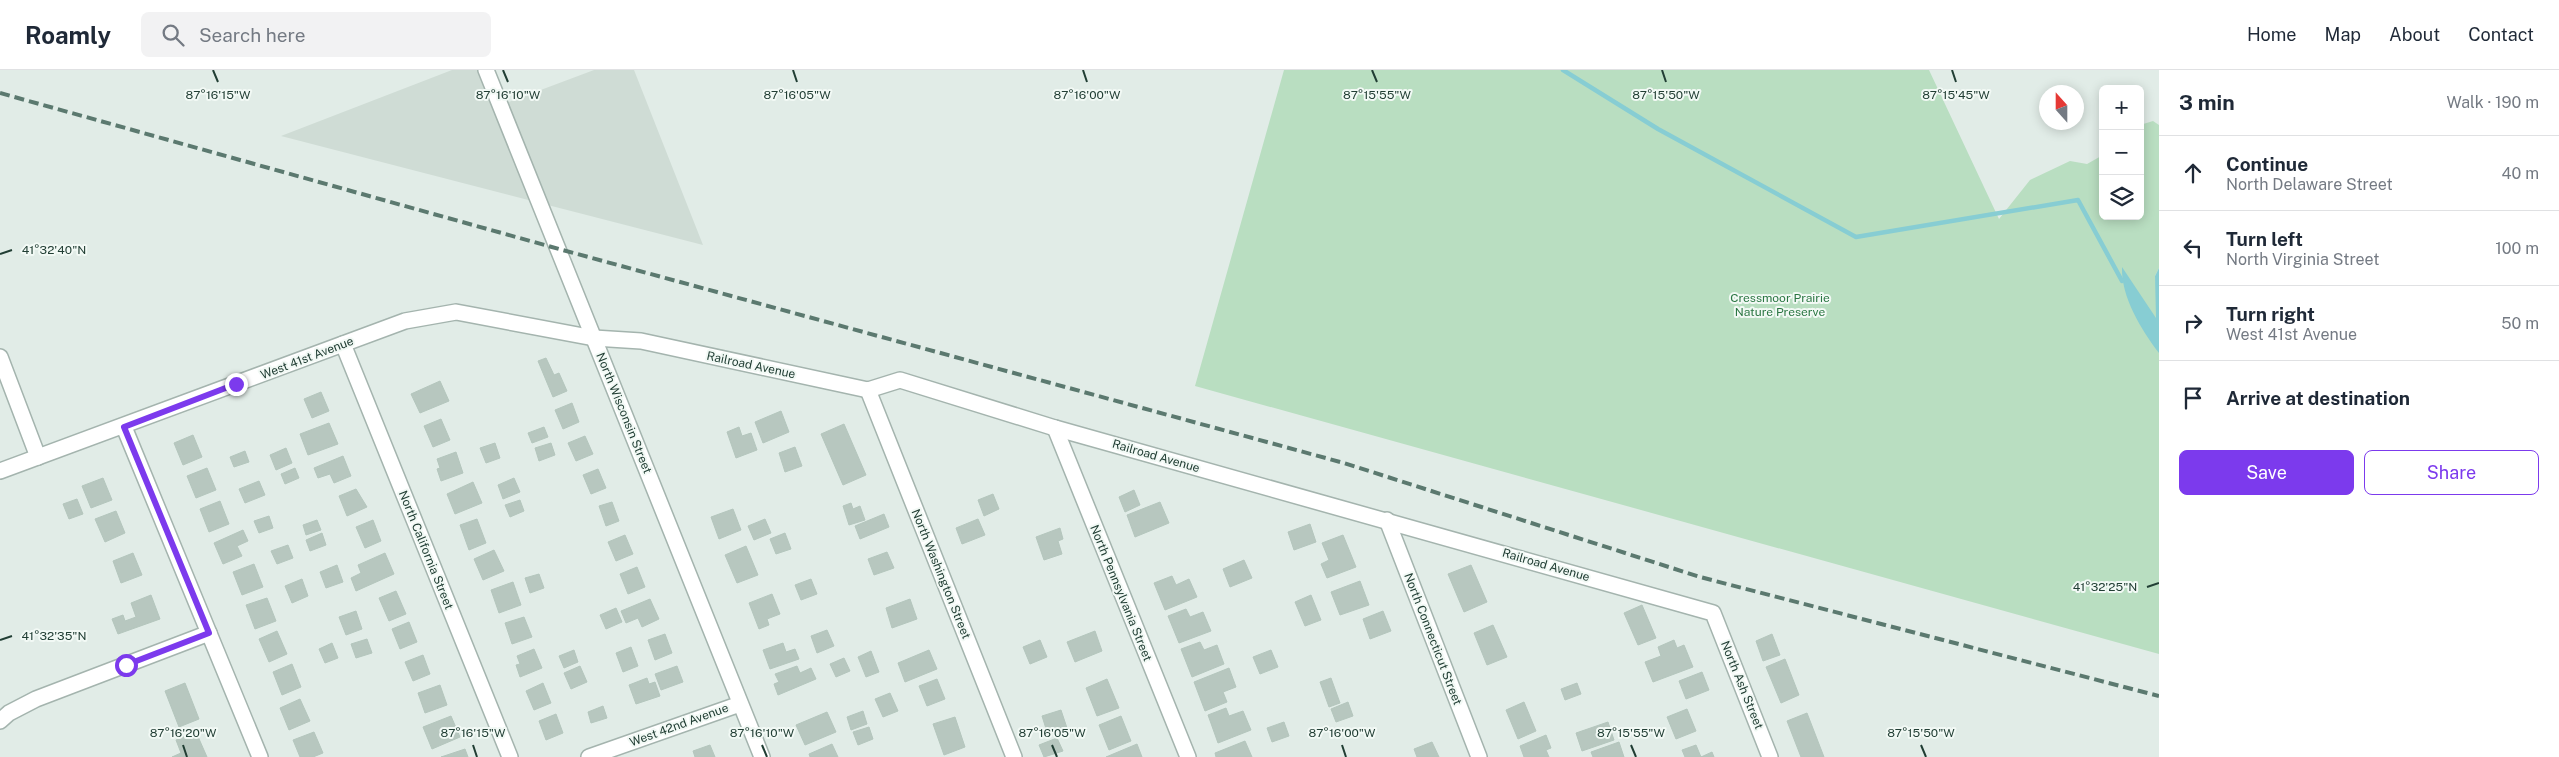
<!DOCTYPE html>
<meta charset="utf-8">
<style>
body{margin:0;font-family:"Public Sans",sans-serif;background:#f2f2f3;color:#1f2937}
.controls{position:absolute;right:15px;top:15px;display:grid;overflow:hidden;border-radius:8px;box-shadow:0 2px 12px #0003}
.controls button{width:45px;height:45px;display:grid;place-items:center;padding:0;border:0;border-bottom:1px solid #e0e1e3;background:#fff;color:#1f2937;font:25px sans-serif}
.compass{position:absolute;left:2039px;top:15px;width:45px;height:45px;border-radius:50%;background:#fff;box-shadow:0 2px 12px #0003;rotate:339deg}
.stop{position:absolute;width:15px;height:15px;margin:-11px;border:4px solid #7c3aed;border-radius:50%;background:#fff}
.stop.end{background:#7c3aed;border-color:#fff;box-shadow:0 1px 5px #0008}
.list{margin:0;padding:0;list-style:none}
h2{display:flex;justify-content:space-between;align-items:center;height:65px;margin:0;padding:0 20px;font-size:21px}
h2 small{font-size:16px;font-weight:400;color:#747a83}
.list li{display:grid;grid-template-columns:32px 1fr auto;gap:15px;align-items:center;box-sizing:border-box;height:75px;padding:0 20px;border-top:1px solid #e0e1e3}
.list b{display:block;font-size:19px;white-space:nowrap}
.list p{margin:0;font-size:16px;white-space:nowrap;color:#747a83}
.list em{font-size:16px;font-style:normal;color:#747a83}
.actions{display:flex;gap:10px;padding:15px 20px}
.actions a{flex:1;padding:11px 0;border:1px solid #7c3aed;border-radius:8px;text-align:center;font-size:18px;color:#7c3aed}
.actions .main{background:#7c3aed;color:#fff}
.icon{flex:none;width:28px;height:28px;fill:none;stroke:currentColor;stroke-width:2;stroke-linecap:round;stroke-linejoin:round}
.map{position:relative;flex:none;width:2159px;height:687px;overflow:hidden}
header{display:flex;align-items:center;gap:30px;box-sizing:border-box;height:70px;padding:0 25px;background:#fff;border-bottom:1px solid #e0e1e3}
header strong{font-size:24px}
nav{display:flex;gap:28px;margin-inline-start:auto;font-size:18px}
.search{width:350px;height:45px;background:#f2f2f3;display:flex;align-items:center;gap:12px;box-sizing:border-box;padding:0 18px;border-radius:8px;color:#747a83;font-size:19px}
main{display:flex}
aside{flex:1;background:#fff}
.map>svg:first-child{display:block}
.built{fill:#cfdcd5}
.green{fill:#b9dec1}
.water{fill:#87cdd3}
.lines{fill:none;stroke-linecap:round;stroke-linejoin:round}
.stream{stroke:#87cdd3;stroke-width:4.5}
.building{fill:#b7c7bf;stroke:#b4c6bd}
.minor-casing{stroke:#a4b4ae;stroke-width:18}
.tertiary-casing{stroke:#a4b4ae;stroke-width:18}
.minor{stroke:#fff;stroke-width:15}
.tertiary{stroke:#fff;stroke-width:15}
.rail{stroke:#5b796f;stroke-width:4;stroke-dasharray:10 5;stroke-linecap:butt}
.route{stroke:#7c3aed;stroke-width:6}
.ticks{fill:none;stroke:#213e34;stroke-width:2}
.labels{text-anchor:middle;stroke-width:4;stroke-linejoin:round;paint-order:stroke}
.park-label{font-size:12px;fill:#2a7642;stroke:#f2f9f5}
.street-label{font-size:12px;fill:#213e34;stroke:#f2f9f5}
.ticks-label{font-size:12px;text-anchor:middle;fill:#213e34;stroke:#f2f9f5;stroke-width:4;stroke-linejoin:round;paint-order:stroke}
</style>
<header>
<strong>Roamly</strong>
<div class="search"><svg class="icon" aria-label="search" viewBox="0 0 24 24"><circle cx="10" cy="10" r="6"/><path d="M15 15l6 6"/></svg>Search here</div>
<nav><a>Home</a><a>Map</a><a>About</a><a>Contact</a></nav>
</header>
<main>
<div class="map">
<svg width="2159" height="687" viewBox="0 0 2159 687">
<rect width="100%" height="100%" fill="#e1ece7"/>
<!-- built -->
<path class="built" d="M452 0H482L498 36 594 0H634L703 175 281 66Z"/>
<!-- green -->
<path class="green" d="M1284 0H1929L1999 149 2030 110 2070 91 2087 94 2103 85V146H2140V55L2153 51 2159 55V198L2155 206 2159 237V584L1195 316Z"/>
<!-- water -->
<path class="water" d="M2122 197 2156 248 2155 206 2159 198V283C2141 259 2121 227 2122 197Z"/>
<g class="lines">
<!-- stream -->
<path class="stream" d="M1563 0 1658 59 1856 167 2078 130 2122 211"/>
</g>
<!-- building -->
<g class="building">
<path d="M546 288 554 305 559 303 567 321 553 327 538 291Z"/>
<path d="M440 311 449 331 420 343 411 324Z"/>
<path d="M321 322 329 341 312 348 304 329Z"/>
<path d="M572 333 579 352 563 359 555 340Z"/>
<path d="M781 341 789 362 763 373 755 352Z"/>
<path d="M441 349 450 370 433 377 424 356Z"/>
<path d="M329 353 338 374 308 385 300 364Z"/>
<path d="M844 354 866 405 843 415 821 364Z"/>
<path d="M544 357 548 367 532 373 528 363Z"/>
<path d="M739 357 742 366 751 363 757 380 736 388 727 362Z"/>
<path d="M193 365 202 387 183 395 174 373Z"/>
<path d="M585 366 593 384 576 391 568 373Z"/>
<path d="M495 373 500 388 486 393 480 378Z"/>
<path d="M551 373 555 385 539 391 535 378Z"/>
<path d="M795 377 802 396 785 402 779 383Z"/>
<path d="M286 378 292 393 276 400 270 385Z"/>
<path d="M245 381 249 392 234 397 230 387Z"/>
<path d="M456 382 463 403 441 411 437 399 440 398 437 389Z"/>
<path d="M343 386 351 406 334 413 330 404 318 408 314 398Z"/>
<path d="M207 398 216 420 196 428 187 406Z"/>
<path d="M295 398 299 408 285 414 281 404Z"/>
<path d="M598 399 606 418 591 424 583 405Z"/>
<path d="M103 408 112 430 91 438 82 416Z"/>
<path d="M514 408 520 422 503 429 498 415Z"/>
<path d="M259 411 265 425 245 433 239 419Z"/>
<path d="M473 412 482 433 455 444 447 424Z"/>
<path d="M356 419 367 437 347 446 339 426Z"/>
<path d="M1134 420 1140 435 1125 442 1119 427Z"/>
<path d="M993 424 999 439 984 446 978 430Z"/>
<path d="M77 429 83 444 69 449 63 434Z"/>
<path d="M520 430 524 441 510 447 505 435Z"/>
<path d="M220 431 229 454 209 462 200 439Z"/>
<path d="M612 432 619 451 606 456 599 436Z"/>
<path d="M1160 432 1169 453 1135 467 1127 445Z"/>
<path d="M851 433 853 439 860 436 865 450 849 455 843 436Z"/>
<path d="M733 439 741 460 719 469 711 447Z"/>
<path d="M116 441 125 463 105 472 95 449Z"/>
<path d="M884 444 889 457 860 469 855 456Z"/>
<path d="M269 446 273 458 259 463 254 451Z"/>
<path d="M477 449 486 473 469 480 460 455Z"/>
<path d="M765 449 771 463 754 470 748 456Z"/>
<path d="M978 449 985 465 962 474 956 458Z"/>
<path d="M317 450 321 460 306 465 303 455Z"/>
<path d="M373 450 381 471 365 478 356 457Z"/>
<path d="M1310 454 1316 472 1294 480 1288 462Z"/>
<path d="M1060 458 1063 469 1058 471 1062 484 1044 490 1036 467Z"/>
<path d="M243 460 248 471 237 476 242 486 223 494 214 473Z"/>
<path d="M322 463 326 475 310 481 306 470Z"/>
<path d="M785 463 791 479 776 484 770 469Z"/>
<path d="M625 465 633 484 616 491 608 472Z"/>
<path d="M1343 465 1356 497 1327 508 1321 494 1329 490 1322 473Z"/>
<path d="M288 475 293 488 277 494 271 481Z"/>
<path d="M746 476 758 505 737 513 725 485Z"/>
<path d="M494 480 504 501 483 510 474 489Z"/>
<path d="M887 482 894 498 874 505 868 489Z"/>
<path d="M133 483 142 505 121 513 113 491Z"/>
<path d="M385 483 394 504 356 521 351 508 361 503 358 495Z"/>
<path d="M1244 490 1252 508 1230 517 1223 499Z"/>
<path d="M254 494 263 517 242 525 233 502Z"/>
<path d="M337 495 343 512 326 518 320 502Z"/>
<path d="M1471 495 1487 532 1464 542 1448 504Z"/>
<path d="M637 497 645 517 628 524 620 504Z"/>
<path d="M539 504 544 518 530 523 525 508Z"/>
<path d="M1172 506 1176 515 1189 509 1197 527 1165 540 1154 513Z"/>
<path d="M302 509 308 526 292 533 285 516Z"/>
<path d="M811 509 817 524 801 530 795 515Z"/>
<path d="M1360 511 1369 535 1340 545 1331 522Z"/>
<path d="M513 512 521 535 499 543 491 520Z"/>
<path d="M396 521 406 544 389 551 379 528Z"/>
<path d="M772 524 780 544 767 549 769 555 759 559 749 533Z"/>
<path d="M151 525 160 549 118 564 112 549 123 545 125 551 136 547 131 533Z"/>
<path d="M1311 525 1321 550 1305 556 1295 532Z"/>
<path d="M267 528 276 551 255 559 246 535Z"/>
<path d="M650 529 659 549 642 557 638 548 626 553 621 541Z"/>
<path d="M910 529 917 549 892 558 886 538Z"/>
<path d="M1642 535 1656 568 1638 575 1624 543Z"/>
<path d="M616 538 622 552 606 559 600 545Z"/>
<path d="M1186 539 1190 547 1203 542 1211 561 1179 573 1168 546Z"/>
<path d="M356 541 362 559 346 565 339 547Z"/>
<path d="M1383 541 1391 561 1370 569 1363 549Z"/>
<path d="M524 547 532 567 512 574 505 553Z"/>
<path d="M409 552 417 572 400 579 392 559Z"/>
<path d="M1493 555 1507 587 1487 595 1474 563Z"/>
<path d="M827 560 834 576 817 583 811 566Z"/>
<path d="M277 561 287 584 269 592 259 569Z"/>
<path d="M1095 561 1102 581 1075 592 1067 572Z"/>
<path d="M665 564 672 583 655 590 648 570Z"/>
<path d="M1772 564 1780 585 1763 591 1756 571Z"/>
<path d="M367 569 372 583 356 588 351 574Z"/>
<path d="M1040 570 1047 587 1030 594 1023 577Z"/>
<path d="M1674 570 1677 578 1684 575 1693 597 1653 612 1645 592 1661 586 1658 577Z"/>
<path d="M1200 572 1204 580 1217 575 1224 594 1192 607 1181 579Z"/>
<path d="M332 573 338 588 325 593 319 579Z"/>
<path d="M783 573 786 582 795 579 799 589 770 599 763 580Z"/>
<path d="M631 577 638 596 623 602 616 583Z"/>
<path d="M534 579 542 598 520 607 516 595 520 594 517 586Z"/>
<path d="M574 580 578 592 564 598 559 586Z"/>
<path d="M929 580 937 599 905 612 898 593Z"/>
<path d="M1271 580 1278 597 1260 604 1253 587Z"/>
<path d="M871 581 879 602 866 607 858 587Z"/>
<path d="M423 585 430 604 413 611 405 592Z"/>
<path d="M844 588 850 601 836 607 830 594Z"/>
<path d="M1785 589 1799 625 1781 633 1766 597Z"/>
<path d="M292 594 301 617 282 625 273 602Z"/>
<path d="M580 596 587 612 571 619 564 603Z"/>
<path d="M677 596 683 612 661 620 655 604Z"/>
<path d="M797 596 800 603 811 598 816 609 778 625 774 614 779 612 775 604Z"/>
<path d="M1229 598 1236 617 1223 622 1227 632 1205 641 1194 612Z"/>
<path d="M1702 602 1709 620 1686 629 1679 611Z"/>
<path d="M647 608 649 614 655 612 660 626 636 634 629 615Z"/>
<path d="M1331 608 1340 633 1329 637 1320 612Z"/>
<path d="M937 609 945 629 927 636 919 616Z"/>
<path d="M1107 609 1119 638 1097 646 1086 618Z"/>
<path d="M185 613 199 649 179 657 165 621Z"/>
<path d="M543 613 551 633 534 640 526 621Z"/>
<path d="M1577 613 1581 624 1565 630 1561 619Z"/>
<path d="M440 615 447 635 425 643 418 623Z"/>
<path d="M890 623 898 641 883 647 875 629Z"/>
<path d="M300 629 310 651 289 660 280 638Z"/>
<path d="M1348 632 1353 646 1336 652 1331 639Z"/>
<path d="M1524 632 1536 661 1518 669 1506 640Z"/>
<path d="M603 636 607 648 591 653 588 642Z"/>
<path d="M1226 638 1229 646 1243 641 1251 660 1218 673 1208 645Z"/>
<path d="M1687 639 1696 661 1676 669 1667 647Z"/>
<path d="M1061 640 1067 658 1048 665 1042 646Z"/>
<path d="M863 641 867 654 851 660 847 647Z"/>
<path d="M827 642 836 662 805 675 796 655Z"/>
<path d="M1807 643 1824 687H1801L1787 651Z"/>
<path d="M556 644 563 663 546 670 539 651Z"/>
<path d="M451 646 460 667 432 679 423 657Z"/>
<path d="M1121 646 1131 671 1109 680 1099 655Z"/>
<path d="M955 647 965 677 944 685 933 654Z"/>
<path d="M1284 652 1289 666 1272 672 1267 658Z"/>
<path d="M1608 652 1614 670 1582 681 1576 663Z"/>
<path d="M869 657 873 669 858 675 853 662Z"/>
<path d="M196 662 207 687H172L181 683 176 670Z"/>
<path d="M314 662 323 683 313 687H300L293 670Z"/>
<path d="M1546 665 1551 678 1546 680 1549 687H1524L1520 676Z"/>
<path d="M1057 668 1063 681 1044 687 1039 675Z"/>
<path d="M1245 671 1252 687H1216L1215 683Z"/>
<path d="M1432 672 1439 687H1417L1414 679Z"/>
<path d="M1619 672 1624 687H1593L1591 682Z"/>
<path d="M832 674 838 687H810L809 684Z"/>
<path d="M1137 674 1142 687H1106Z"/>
<path d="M710 675 715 687H695L693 681Z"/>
<path d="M1696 675 1701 687 1712 682 1714 687H1685L1682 680Z"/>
<path d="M465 679 468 687H441Z"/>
</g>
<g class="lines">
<defs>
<g id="minor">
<path d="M343 274 510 687"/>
<path d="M0 287 38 387"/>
<path d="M868 320 1014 687"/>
<path d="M124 357 260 687"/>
<path d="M1055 358 1188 687"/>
<path d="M0 401 405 251 456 242 594 268 641 271 868 320 900 310 1055 358 1713 543 1770 687"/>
<path d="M1387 450 1479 687"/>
<path d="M0 651 9 643 36 629 209 563"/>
<path d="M589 687 740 634"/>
</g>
<path id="tertiary" d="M486 0 762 687"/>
</defs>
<!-- minor casing -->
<use href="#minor" class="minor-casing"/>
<!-- tertiary casing -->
<use href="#tertiary" class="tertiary-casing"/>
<!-- minor -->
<use href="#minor" class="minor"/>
<!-- tertiary -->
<use href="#tertiary" class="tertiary"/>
<!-- rail -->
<path class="rail" d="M0 23 559 179 1344 393 1700 507 2159 626"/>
</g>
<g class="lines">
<!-- route -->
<path class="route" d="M126 595 209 563 124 357 236 314"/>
</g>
<!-- ticks -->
<path class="ticks" d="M213 0 218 12M503 0 508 12M793 0 797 12M1083 0 1087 12M1372 0 1377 12M1662 0 1666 12M1952 0 1956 12M0 184 12 180M2147 517 2159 513M0 570 12 566M183 675 187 687M473 675 477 687M762 675 767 687M1052 675 1057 687M1342 675 1346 687M1631 675 1636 687M1921 675 1926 687"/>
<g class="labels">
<!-- park labels -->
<g class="park-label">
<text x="1780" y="232">Cressmoor Prairie<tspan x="1780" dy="14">Nature Preserve</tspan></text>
</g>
<!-- street labels -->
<g class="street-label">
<text transform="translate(307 288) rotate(-21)" y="4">West 41st Avenue</text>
<text transform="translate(751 295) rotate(12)" y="4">Railroad Avenue</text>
<text transform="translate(624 343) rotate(68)" y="4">North Wisconsin Street</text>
<text transform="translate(1156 386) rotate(16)" y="4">Railroad Avenue</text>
<text transform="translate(426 480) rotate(68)" y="4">North California Street</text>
<text transform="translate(1546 495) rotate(16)" y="4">Railroad Avenue</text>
<text transform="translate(941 504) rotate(68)" y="4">North Washington Street</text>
<text transform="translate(1121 523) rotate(68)" y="4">North Pennsylvania Street</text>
<text transform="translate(1433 569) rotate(69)" y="4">North Connecticut Street</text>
<text transform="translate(1742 615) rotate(68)" y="4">North Ash Street</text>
<text transform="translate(679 655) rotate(-20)" y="4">West 42nd Avenue</text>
</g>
</g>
<g class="ticks-label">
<text x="218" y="29">87°16'15"W</text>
<text x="508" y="29">87°16'10"W</text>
<text x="797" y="29">87°16'05"W</text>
<text x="1087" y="29">87°16'00"W</text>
<text x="1377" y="29">87°15'55"W</text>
<text x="1666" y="29">87°15'50"W</text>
<text x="1956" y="29">87°15'45"W</text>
<text x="54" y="184">41°32'40"N</text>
<text x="2105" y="521">41°32'25"N</text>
<text x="54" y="570">41°32'35"N</text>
<text x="183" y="667">87°16'20"W</text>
<text x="473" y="667">87°16'15"W</text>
<text x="762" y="667">87°16'10"W</text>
<text x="1052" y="667">87°16'05"W</text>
<text x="1342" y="667">87°16'00"W</text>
<text x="1631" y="667">87°15'55"W</text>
<text x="1921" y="667">87°15'50"W</text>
</g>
</svg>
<div class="controls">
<button>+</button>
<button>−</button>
<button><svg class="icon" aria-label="layers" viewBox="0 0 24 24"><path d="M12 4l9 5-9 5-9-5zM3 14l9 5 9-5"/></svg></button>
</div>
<svg class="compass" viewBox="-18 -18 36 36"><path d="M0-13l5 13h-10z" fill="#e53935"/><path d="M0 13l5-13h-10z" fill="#747a83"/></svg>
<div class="stop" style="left:126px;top:595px"></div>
<div class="stop end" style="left:236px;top:314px"></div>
</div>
<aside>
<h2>3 min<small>Walk · 190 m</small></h2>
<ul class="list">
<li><svg class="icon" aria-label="ahead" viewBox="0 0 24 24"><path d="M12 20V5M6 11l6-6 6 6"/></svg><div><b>Continue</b><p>North Delaware Street</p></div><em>40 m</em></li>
<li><svg class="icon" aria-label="left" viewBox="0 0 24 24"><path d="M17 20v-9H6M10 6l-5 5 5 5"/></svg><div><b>Turn left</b><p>North Virginia Street</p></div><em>100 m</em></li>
<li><svg class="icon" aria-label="right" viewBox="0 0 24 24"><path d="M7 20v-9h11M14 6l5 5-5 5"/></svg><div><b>Turn right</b><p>West 41st Avenue</p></div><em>50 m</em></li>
<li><svg class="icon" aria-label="arrive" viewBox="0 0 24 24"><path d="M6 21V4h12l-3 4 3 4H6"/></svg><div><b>Arrive at destination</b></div></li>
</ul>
<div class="actions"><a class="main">Save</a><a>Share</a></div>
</aside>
</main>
